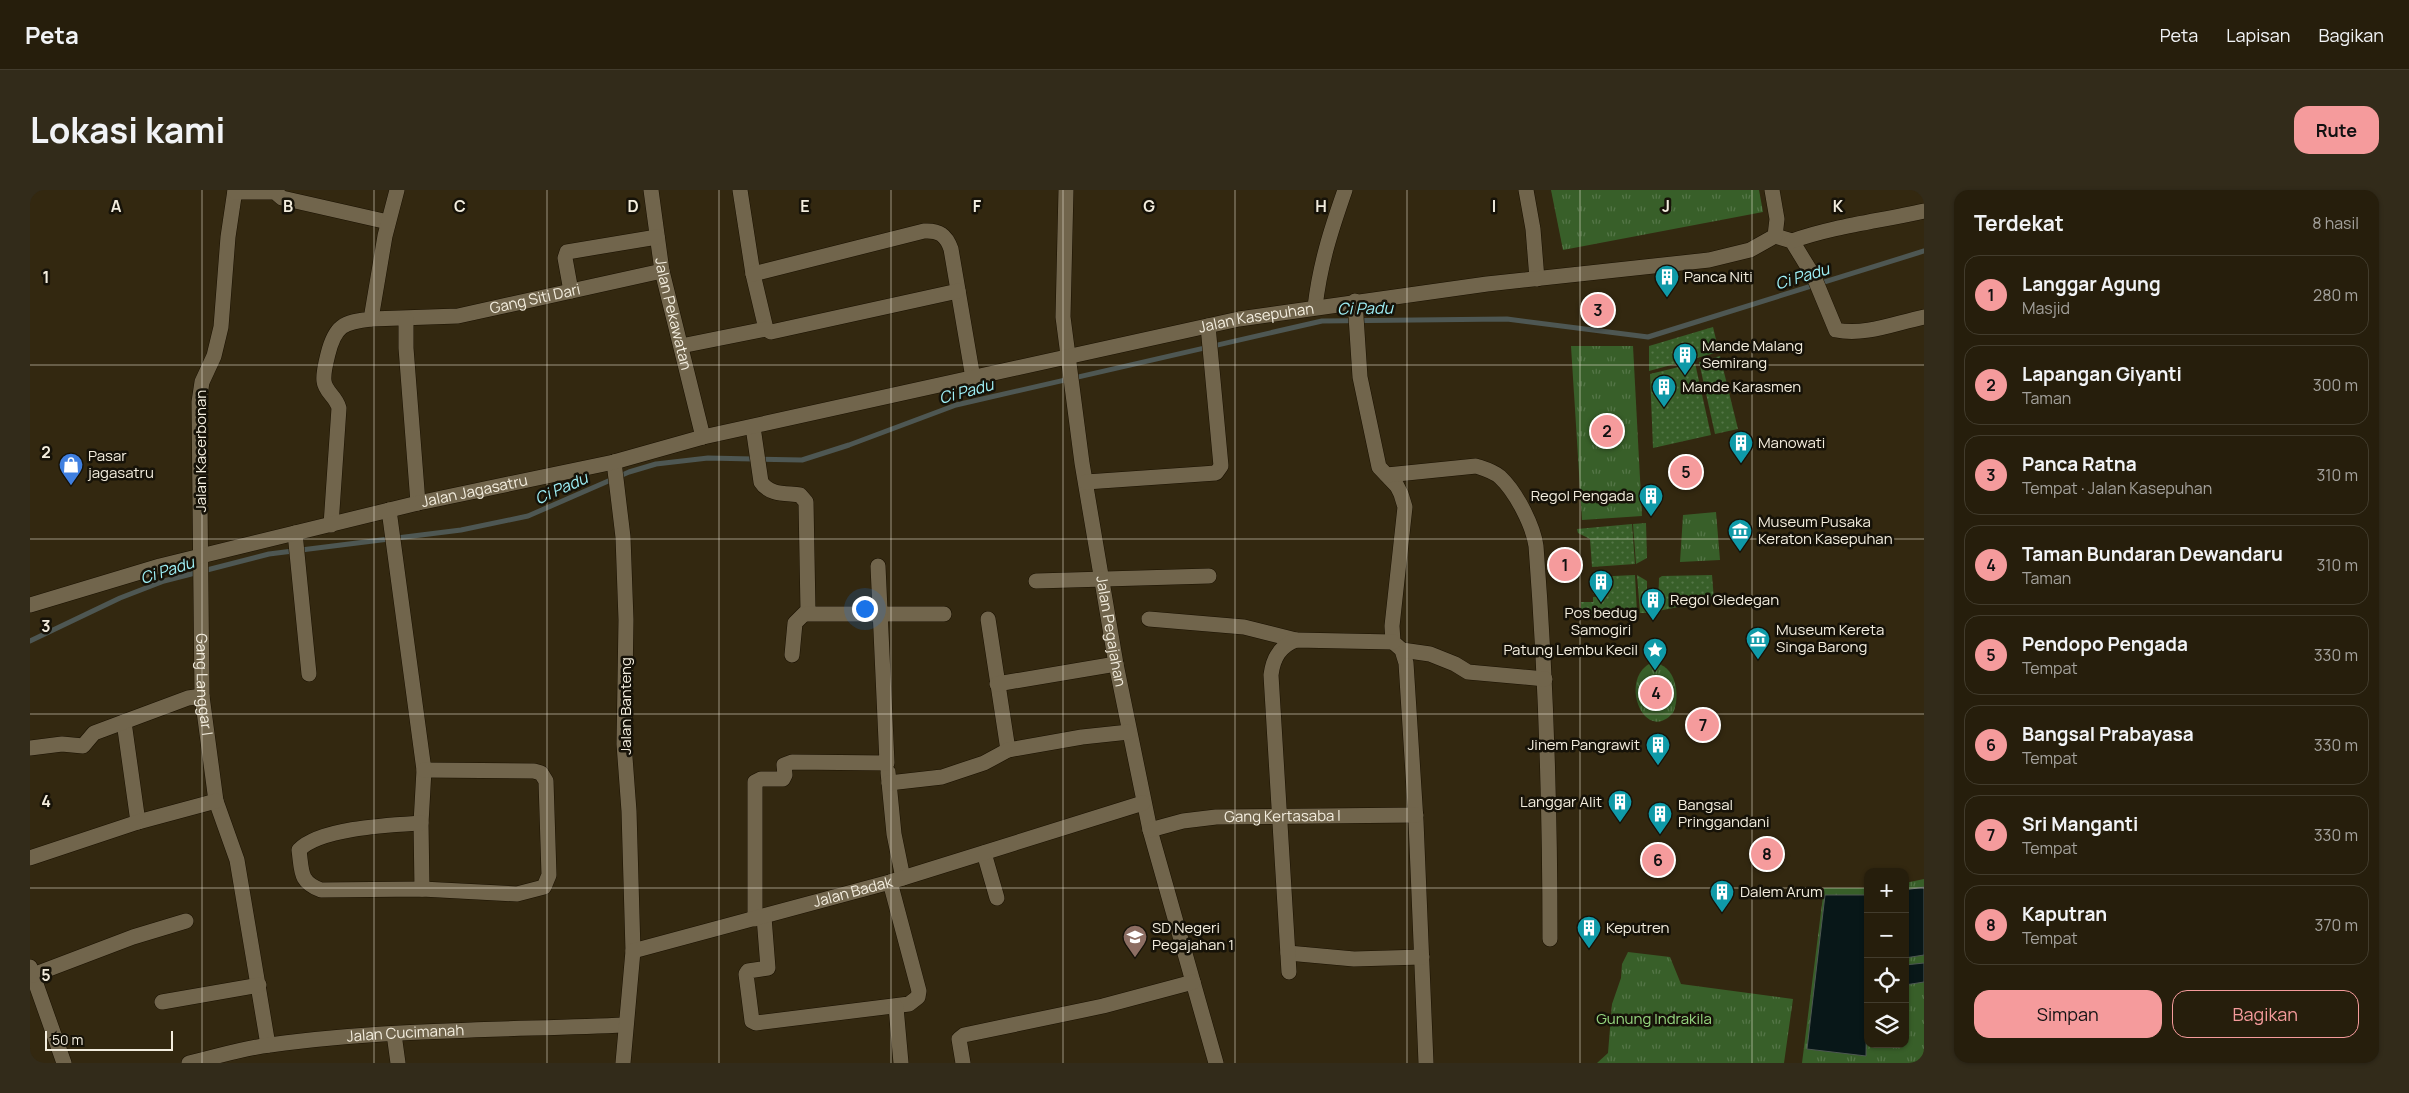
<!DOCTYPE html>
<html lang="id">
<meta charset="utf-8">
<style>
body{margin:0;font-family:Manrope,sans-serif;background:#322b1a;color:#f1f3f6}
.controls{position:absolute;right:15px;bottom:15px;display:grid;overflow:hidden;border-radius:10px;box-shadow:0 1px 4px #0004}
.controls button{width:45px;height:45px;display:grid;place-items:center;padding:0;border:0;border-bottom:1px solid #423c2d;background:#261e0c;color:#f1f3f6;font:25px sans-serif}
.scale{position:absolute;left:15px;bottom:12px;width:128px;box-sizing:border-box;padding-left:5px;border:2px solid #f3edde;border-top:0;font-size:14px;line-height:18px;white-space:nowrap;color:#f3edde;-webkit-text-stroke:4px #161208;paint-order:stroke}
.you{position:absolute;left:834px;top:418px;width:18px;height:18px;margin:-12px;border:4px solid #fff;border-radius:50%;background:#1a73e8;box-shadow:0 0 0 8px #1a73e833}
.badge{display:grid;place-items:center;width:32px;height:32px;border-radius:50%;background:#f59b9c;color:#111;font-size:16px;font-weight:700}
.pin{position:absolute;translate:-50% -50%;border:2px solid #fff;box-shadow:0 1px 5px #0006}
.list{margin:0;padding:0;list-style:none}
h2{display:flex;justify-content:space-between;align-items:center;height:65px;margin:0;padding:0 20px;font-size:21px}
h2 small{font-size:16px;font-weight:400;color:#a4a29d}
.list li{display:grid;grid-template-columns:32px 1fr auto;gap:15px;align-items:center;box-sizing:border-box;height:80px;margin:0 10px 10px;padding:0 10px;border:1px solid #423c2d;border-radius:15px}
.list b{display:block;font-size:19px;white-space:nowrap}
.list p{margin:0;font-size:16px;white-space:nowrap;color:#a4a29d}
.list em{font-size:16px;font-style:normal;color:#a4a29d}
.actions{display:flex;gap:10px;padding:15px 20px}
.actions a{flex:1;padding:11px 0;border:1px solid #f59b9c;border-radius:15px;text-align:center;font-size:18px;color:#f59b9c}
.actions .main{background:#f59b9c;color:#111}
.icon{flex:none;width:28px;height:28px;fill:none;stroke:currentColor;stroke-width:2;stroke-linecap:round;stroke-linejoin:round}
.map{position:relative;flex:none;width:1894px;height:873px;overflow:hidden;border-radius:15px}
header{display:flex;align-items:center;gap:30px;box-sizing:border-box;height:70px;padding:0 25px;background:#261e0c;border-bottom:1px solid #423c2d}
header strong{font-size:24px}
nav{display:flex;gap:28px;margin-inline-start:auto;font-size:18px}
.intro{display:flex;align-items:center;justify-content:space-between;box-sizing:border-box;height:120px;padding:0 30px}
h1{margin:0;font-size:35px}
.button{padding:12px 22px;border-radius:15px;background:#f59b9c;color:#111;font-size:18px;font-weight:700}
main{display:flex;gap:30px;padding:0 30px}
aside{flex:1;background:#261e0c;border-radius:15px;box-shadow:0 1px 4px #0004}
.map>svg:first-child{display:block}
.grass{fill:url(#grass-dots)}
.park{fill:url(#park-tufts)}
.water{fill:#081718;stroke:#4e5753}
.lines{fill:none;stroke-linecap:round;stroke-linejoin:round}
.stream{stroke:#4e5753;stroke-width:5}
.minor-casing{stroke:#1a1100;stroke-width:16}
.minor{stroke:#71654c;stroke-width:15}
.grid{fill:none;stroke:#f3edde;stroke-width:1;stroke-opacity:0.55}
.labels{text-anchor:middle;stroke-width:5;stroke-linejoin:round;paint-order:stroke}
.poi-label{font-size:15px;fill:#f3edde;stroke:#161208;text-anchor:start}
.street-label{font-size:15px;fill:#f3edde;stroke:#161208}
.park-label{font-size:15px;fill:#97d880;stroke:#161208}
.water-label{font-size:16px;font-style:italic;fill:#9ef1f8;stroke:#161208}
.grid-label{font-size:16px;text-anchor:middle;font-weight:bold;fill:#f3edde;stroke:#161208;stroke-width:5;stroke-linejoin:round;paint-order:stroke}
</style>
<header>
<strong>Peta</strong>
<nav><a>Peta</a><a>Lapisan</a><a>Bagikan</a></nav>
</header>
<div class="intro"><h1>Lokasi kami</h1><a class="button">Rute</a></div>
<main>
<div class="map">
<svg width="1894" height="873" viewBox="0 0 1894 873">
<defs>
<pattern id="grass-dots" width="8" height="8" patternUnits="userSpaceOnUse" patternTransform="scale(1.25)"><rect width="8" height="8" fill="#385f29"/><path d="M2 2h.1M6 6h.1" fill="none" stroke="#557648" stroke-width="1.8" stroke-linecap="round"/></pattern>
<pattern id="park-tufts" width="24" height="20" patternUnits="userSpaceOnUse" patternTransform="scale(1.25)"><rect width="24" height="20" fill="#385f29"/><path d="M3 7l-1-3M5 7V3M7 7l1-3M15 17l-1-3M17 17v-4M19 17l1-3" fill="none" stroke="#557648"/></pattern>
</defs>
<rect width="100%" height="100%" fill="#332810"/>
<!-- grass -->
<g class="grass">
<path d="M1683 137 1689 162 1619 181V156Z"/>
<path d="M1690 166 1708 239 1685 244 1669 172Z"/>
<path d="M1665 173 1681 245 1623 258 1620 184Z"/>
<path d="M1616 333 1617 368 1606 374 1603 334Z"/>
<path d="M1602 334 1605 374 1562 377 1560 349 1548 343 1547 339Z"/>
<path d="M1605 385 1607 423 1551 428V412H1563V407L1572 406V404H1563L1562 387Z"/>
<path d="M1607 385 1617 391V423H1610Z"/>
<path d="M1682 385 1684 410 1628 421 1629 388 1632 386Z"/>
</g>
<!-- park -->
<g class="park">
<path d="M1521 0H1729L1733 22 1533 60Z"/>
<path d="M1541 156H1603L1612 326 1552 330Z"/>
<path d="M1686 322 1690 370 1650 372 1653 325Z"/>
<path d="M1621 473C1646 472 1651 506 1643 523 1614 555 1588 489 1621 473Z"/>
<path d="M1894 689V873H1772L1794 698H1838V854H1875V693Z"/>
<path d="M1598 762 1640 767 1651 794 1763 809 1754 873H1567L1578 863 1582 814 1591 788 1592 774Z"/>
</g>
<!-- water -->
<g class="water">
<path d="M1894 697V765L1875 768V700Z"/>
<path d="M1795 705H1838L1836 866 1777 859Z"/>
<path d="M1894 773V792L1875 795V775Z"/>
</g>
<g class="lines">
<!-- stream -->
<path class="stream" d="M0 451 90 408 134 391 239 364 431 340 498 326 599 282 626 274 678 268 772 270 819 255 926 215 1292 131 1477 129 1618 147 1894 61"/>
<defs>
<g id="minor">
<path id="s1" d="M205 0 198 47 191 137 184 166 172 192 169 212 172 506 186 611 207 670 238 855"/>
<path id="s2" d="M621 0 632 81 673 247"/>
<path d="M710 0 723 84 736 139"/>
<path id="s3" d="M1036 0 1033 127 1052 273 1086 474 1120 640 1186 873"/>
<path d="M1496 0 1503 39 1507 89"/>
<path d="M205 2H245L252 8 358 32"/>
<path d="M1745 46 1762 51 1784 87 1806 140C1835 146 1865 133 1894 127"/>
<path d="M1762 51C1804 36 1850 31 1894 21"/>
<path d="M723 84 894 41C909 40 916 45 921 59L943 188"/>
<path d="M541 101 535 68 537 62 627 47"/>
<path d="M1325 111 1330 187 1349 277 1367 296 1371 304 1375 317 1362 436 1363 452 1372 460 1376 473 1386 631 1396 873"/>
<path d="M1285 117C1290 74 1301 40 1315 0"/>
<path id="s4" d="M341 129 428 126 632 81"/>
<path d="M376 129V158L388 313"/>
<path d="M651 156 736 139 741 142 928 101"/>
<path d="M723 237 731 292C739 305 756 303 770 305L776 312 778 420 765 433 762 465"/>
<path d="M584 272 593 347 596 430 594 554 599 621 603 761"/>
<path d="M1357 285 1446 276C1455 279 1463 281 1470 287 1486 302 1503 335 1506 356 1516 487 1520 617 1520 749"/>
<path d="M1056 292 1186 283 1191 276 1178 136"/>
<path d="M359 320 394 580 391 633 392 699"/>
<path d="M301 335 309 218C306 206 295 202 294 191 293 183 296 172 298 164 305 136 313 132 341 129L355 46 367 0"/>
<path d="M265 343 279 484"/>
<path d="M1006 391 1179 386"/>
<path id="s5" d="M0 415 130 376 388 313 584 272 673 247 1209 129 1457 94 1679 70 1720 60 1745 46 1747 29 1742 0"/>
<path d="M777 424H914"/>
<path d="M958 429 978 560"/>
<path d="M1119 429 1214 437 1266 450"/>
<path d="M1372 460 1400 464 1425 474 1438 482 1515 489"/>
<path d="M967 494 1086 474"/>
<path d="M94 532 108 632"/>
<path d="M0 558 32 554 53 556 64 543 158 508 172 506"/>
<path d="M858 582 864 644 873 688"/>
<path d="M859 593 912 587 954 573 978 560 1052 547 1099 542"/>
<path d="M391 633C360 635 290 638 269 660 272 681 269 692 291 700L392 699 487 704 514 697 519 685 516 591 511 583 504 581 394 580"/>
<path id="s6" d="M1120 640 1153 631 1186 627 1386 625"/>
<path d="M954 663 967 708"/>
<path d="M0 668 108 632 186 611"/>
<path d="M734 727 738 778 718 781 716 784 722 831 726 833 879 814 888 807 889 801 860 692"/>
<path d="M725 729V592L731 589H753L755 585 754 575 762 572 857 573 848 376"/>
<path d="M1258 763 1324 769 1392 767"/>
<path d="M0 777 34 873"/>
<path d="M1259 782 1241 485C1243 468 1250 456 1266 450L1363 452"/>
<path d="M3 785 103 747 156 731"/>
<path d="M132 812 229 795"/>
<path d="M866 817 871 873"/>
<path d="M364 844 368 873"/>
<path id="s7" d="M159 873C186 867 213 858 240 855 357 839 477 840 595 835"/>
<path id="s8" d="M593 873 603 761 860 692 1113 613"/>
<path d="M933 873 929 849 934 845 1073 816 1163 792"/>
</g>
</defs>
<!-- minor casing -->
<use href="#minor" class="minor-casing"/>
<!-- minor -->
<use href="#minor" class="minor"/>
</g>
<!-- grid -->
<path class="grid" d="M172 0V873M344 0V873M517 0V873M689 0V873M861 0V873M1033 0V873M1205 0V873M1377 0V873M1550 0V873M1722 0V873M0 175H1894M0 349H1894M0 524H1894M0 698H1838M1875 698H1894"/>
<!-- icons -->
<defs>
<symbol id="building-pin" viewBox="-11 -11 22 30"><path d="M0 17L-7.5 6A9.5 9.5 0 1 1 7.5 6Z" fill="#0f9aa8" stroke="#161208"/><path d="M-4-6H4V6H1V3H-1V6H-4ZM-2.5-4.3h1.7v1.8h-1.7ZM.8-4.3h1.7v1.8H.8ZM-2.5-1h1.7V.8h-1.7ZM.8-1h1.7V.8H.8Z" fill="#fff"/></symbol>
<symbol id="shop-pin" viewBox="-11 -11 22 30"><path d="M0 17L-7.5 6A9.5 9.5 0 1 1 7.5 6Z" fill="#3f7fe0" stroke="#161208"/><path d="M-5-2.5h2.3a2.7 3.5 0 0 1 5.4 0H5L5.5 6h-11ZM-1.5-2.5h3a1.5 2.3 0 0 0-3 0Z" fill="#fff"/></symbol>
<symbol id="museum-pin" viewBox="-11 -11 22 30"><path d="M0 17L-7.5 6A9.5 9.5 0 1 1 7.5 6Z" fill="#0f9aa8" stroke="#161208"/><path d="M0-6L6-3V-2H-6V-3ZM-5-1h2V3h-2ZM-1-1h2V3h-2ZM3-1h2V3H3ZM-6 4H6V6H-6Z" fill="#fff"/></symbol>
<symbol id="sight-pin" viewBox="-11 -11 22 30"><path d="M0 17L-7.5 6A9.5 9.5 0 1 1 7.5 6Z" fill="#0f9aa8" stroke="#161208"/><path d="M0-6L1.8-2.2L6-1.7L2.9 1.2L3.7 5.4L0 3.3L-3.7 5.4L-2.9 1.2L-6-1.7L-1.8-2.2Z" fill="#fff"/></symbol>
<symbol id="school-pin" viewBox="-11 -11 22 30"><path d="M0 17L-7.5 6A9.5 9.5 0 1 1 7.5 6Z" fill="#8d6e63" stroke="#161208"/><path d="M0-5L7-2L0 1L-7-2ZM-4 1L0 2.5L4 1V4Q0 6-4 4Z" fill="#fff"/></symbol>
</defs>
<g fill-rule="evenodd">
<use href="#building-pin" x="1623" y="73" width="28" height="38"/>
<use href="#building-pin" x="1641" y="151" width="28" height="38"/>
<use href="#building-pin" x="1620" y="183" width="28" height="38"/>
<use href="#building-pin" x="1697" y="239" width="28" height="38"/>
<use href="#shop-pin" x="27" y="261" width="28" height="38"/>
<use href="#building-pin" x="1607" y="292" width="28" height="38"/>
<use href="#museum-pin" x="1696" y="327" width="28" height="38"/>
<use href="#building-pin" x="1557" y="378" width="28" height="38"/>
<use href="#building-pin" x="1609" y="396" width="28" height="38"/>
<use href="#museum-pin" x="1714" y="435" width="28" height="38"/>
<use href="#sight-pin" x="1611" y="446" width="28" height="38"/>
<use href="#building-pin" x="1614" y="541" width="28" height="38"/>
<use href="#building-pin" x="1576" y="598" width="28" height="38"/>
<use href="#building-pin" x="1616" y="610" width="28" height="38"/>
<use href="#building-pin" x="1678" y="688" width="28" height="38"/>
<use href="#building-pin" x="1545" y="724" width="28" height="38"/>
<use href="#school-pin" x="1091" y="733" width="28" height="38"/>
</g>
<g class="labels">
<!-- poi labels -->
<g class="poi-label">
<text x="1654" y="92">Panca Niti</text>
<text x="1672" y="161">Mande Malang<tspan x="1672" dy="17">Semirang</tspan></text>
<text x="1652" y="202">Mande Karasmen</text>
<text x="1728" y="258">Manowati</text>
<text x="58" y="271">Pasar<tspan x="58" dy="17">jagasatru</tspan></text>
<text x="1604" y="311" text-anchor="end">Regol Pengada</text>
<text x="1728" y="337">Museum Pusaka<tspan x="1728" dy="17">Keraton Kasepuhan</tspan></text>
<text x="1640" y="415">Regol Gledegan</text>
<text x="1571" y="428" text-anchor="middle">Pos bedug<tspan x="1571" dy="17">Samogiri</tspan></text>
<text x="1746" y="445">Museum Kereta<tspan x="1746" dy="17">Singa Barong</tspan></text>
<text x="1608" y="465" text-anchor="end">Patung Lembu Kecil</text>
<text x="1610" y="560" text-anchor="end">Jinem Pangrawit</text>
<text x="1572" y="617" text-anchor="end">Langgar Alit</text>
<text x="1648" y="620">Bangsal<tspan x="1648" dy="17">Pringgandani</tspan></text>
<text x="1710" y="707">Dalem Arum</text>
<text x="1122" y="743">SD Negeri<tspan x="1122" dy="17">Pegajahan 1</tspan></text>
<text x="1576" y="743">Keputren</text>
</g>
<!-- street labels -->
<g class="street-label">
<text dy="5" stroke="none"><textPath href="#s4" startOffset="166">Gang Siti Dari</textPath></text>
<text dy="5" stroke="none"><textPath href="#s2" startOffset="126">Jalan Pekawatan</textPath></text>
<text dy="5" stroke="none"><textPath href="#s5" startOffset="1260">Jalan Kasepuhan</textPath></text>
<text transform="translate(171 261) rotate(-90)" y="5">Jalan Kacerbonan</text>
<text dy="5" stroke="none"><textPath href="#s5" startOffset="459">Jalan Jagasatru</textPath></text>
<text dy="5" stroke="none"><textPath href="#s3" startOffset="445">Jalan Pegajahan</textPath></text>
<text dy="5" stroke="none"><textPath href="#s1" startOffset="499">Gang Langgar I</textPath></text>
<text transform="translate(596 516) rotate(-90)" y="5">Jalan Banteng</text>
<text dy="5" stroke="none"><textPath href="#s6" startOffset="134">Gang Kertasaba I</textPath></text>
<text dy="5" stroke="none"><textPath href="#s8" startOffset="340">Jalan Badak</textPath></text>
<text dy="5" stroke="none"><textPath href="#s7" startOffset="219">Jalan Cucimanah</textPath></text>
</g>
<!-- park labels -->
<g class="park-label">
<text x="1624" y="834">Gunung Indrakila</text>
</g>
<!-- water labels -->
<g class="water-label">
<text transform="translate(1772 86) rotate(-17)" y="6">Ci Padu</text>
<text transform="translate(1335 118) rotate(-1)" y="6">Ci Padu</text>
<text transform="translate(936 201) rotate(-15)" y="6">Ci Padu</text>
<text transform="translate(531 298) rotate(-24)" y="6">Ci Padu</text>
<text transform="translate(137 380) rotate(-18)" y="6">Ci Padu</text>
</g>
</g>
<g class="grid-label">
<text x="86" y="22">A</text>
<text x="258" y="22">B</text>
<text x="430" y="22">C</text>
<text x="603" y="22">D</text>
<text x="775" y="22">E</text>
<text x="947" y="22">F</text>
<text x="1119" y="22">G</text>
<text x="1291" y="22">H</text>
<text x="1464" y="22">I</text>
<text x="1636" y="22">J</text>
<text x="1808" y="22">K</text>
<text x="16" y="93">1</text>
<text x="16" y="268">2</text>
<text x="16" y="442">3</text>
<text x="16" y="617">4</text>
<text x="16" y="791">5</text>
</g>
</svg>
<div class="controls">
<button>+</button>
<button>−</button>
<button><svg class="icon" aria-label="locate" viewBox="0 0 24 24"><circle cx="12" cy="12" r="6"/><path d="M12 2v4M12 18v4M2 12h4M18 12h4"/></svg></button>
<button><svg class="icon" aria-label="layers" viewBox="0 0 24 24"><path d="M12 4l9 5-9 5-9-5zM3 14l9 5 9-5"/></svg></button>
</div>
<div class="scale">50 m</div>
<div class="you"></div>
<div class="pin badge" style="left:1535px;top:375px">1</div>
<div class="pin badge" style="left:1577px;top:241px">2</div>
<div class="pin badge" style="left:1568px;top:120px">3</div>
<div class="pin badge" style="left:1626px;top:503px">4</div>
<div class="pin badge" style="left:1656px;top:282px">5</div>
<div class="pin badge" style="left:1628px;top:670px">6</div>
<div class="pin badge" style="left:1673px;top:535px">7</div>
<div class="pin badge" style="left:1737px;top:664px">8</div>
</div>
<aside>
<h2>Terdekat<small>8 hasil</small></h2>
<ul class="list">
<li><span class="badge">1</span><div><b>Langgar Agung</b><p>Masjid</p></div><em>280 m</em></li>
<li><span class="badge">2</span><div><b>Lapangan Giyanti</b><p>Taman</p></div><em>300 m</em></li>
<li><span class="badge">3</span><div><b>Panca Ratna</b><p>Tempat · Jalan Kasepuhan</p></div><em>310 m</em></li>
<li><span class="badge">4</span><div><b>Taman Bundaran Dewandaru</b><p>Taman</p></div><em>310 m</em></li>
<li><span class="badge">5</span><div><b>Pendopo Pengada</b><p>Tempat</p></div><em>330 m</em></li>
<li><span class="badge">6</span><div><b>Bangsal Prabayasa</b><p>Tempat</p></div><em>330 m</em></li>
<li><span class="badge">7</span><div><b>Sri Manganti</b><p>Tempat</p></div><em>330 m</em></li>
<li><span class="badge">8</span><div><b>Kaputran</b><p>Tempat</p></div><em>370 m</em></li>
</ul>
<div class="actions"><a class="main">Simpan</a><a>Bagikan</a></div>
</aside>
</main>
